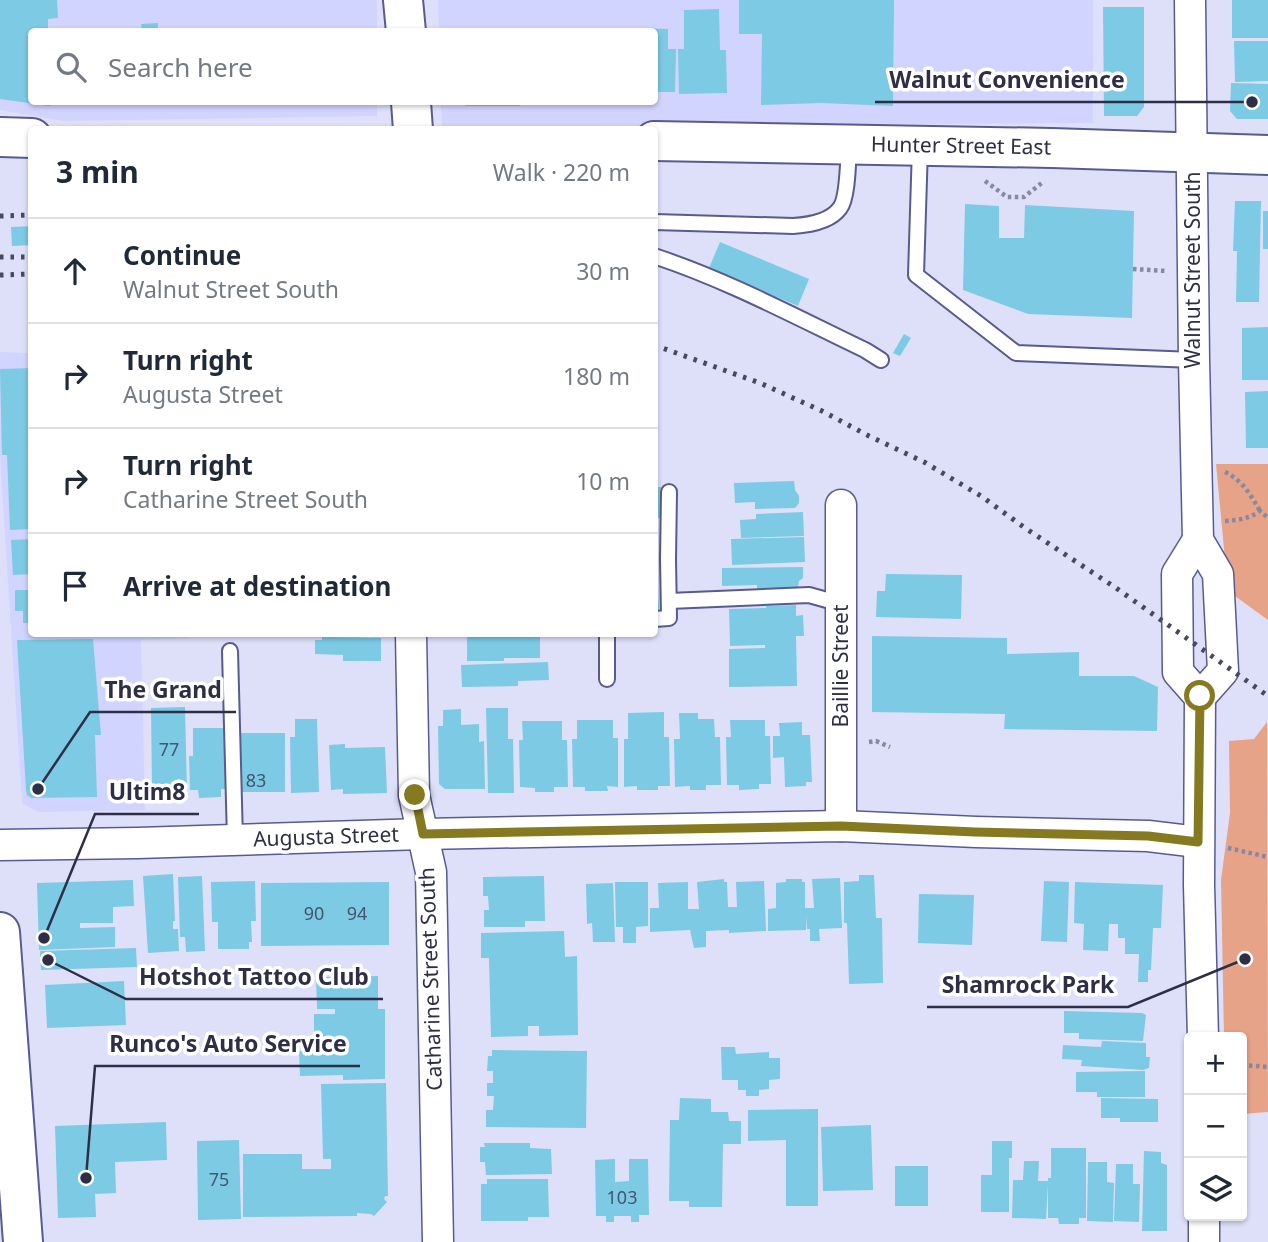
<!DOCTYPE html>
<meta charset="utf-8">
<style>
body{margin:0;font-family:"Noto Sans",sans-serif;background:#f6f6f7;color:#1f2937}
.controls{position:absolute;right:21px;bottom:21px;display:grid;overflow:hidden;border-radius:7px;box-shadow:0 2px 5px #0004}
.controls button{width:63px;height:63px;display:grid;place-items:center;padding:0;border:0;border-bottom:2px solid #e0e1e3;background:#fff;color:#1f2937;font:35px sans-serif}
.stop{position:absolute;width:21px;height:21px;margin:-16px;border:5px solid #867a20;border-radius:50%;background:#fff}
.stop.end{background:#867a20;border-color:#fff;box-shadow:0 2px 7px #0008}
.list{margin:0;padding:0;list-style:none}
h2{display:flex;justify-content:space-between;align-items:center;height:91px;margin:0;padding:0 28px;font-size:30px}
h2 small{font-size:23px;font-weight:400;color:#747a83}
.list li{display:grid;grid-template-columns:46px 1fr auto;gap:21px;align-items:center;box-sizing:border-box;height:105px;padding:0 28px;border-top:2px solid #e0e1e3}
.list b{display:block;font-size:26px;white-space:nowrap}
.list p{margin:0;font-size:23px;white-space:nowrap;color:#747a83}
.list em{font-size:23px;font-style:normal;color:#747a83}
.icon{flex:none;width:38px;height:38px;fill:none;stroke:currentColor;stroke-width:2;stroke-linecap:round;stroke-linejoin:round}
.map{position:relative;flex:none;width:1268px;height:1242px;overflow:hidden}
.search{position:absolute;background:#fff;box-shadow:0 2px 5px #0004;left:28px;top:28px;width:630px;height:77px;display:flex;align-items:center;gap:18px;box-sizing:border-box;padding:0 24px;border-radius:7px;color:#747a83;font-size:26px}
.panel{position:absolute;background:#fff;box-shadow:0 2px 5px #0004;left:28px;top:126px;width:630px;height:511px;border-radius:7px}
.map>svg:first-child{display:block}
.built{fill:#d1d4fe}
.green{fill:#e7a388}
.building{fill:#7dcae5}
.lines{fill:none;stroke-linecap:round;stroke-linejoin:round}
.lane-casing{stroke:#595a8f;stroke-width:18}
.street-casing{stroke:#595a8f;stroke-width:33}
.secondary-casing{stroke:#595a8f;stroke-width:42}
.path{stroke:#8788a1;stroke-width:4.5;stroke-dasharray:3.5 3.5;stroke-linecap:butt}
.lane{stroke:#fff;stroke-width:14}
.street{stroke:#fff;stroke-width:30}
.secondary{stroke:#fff;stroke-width:38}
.rail{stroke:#474861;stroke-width:5;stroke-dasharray:3.5 7;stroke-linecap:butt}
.route{stroke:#867a20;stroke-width:9}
.labels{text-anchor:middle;stroke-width:7;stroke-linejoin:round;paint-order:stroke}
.number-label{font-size:18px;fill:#42566e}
.street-label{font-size:21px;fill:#2e2f47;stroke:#fff}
.leader{fill:none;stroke:#2e2f47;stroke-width:2.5}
.callout-dot{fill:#2e2f47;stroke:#fff;stroke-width:2.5}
.callout-label{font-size:23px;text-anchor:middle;font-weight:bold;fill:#2e2f47;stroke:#fff;stroke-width:7;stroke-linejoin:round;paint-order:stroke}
</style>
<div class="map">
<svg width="1268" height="1242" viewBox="0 0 1268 1242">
<rect width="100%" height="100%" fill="#dee0f9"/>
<!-- built -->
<g class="built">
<path d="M0 0H377V31L32 32V102H377V116L63 121 0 110Z"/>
<path d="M438 0H1093V123L442 127 441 102H654V32L439 31Z"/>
<path d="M0 352 31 353 32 634H188V638L141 640 145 810 38 812 22 803 0 455Z"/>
</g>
<!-- green -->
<g class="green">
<path d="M1216 464H1268V620L1228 591Z"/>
<path d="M1267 722 1268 1112 1242 1114V1037H1224L1221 880 1230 813 1229 741 1254 739Z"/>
</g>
<!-- building -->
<g class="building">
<path d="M0 0H57L58 18 48 19V32H32V102H50V106L0 99Z"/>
<path d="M739 0H894L893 106 821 103 761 105 762 34H739Z"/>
<rect x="1232" y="0" width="36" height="38"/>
<path d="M1103 7H1144V107L1137 116H1104Z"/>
<path d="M719 9 720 50H726L727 93 679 94 678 49H684V10Z"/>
<path d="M158 23V32H142L141 24Z"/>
<path d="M633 28 668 29V49H676L675 92H654V32H633Z"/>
<path d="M1234 41H1268V81L1235 82Z"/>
<path d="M1231 83 1268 84V119H1237L1230 111Z"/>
<rect x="466" y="102" width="54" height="4"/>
<path d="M1235 201H1261L1259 302H1236L1237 251H1233Z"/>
<path d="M965 204 999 206V238H1024L1025 205 1134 211 1132 318 1028 314 963 290Z"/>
<rect x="1263" y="211" width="5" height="38"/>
<path d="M32 226V245L12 246 11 227Z"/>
<path d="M720 242 809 279 798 306 709 268Z"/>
<path d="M1268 327V380H1242V328Z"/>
<path d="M904 334 911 338 900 356 893 353Z"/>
<path d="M32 368V529L10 530 7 455H2L0 369Z"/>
<path d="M1268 391V448H1246L1245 392Z"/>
<path d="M794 481 795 490 799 496V503L795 508 755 509V502L735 503 734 483Z"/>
<rect x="654" y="487" width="7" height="31"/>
<path d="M803 512 804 536 741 538 740 520 756 519V514Z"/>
<path d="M804 537 805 562 732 565 731 539Z"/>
<path d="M32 539V574L13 575 11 540Z"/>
<path d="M803 567V578L799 581 797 594H757V585L722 586V568Z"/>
<path d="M886 574 962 575 961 619 876 617 877 591H885Z"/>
<path d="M654 587H658L659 612H654Z"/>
<path d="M15 590H32V623H23V611H15Z"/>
<path d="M796 605V616L803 615 804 636H796L797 686 729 687V649L765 648V645L730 646 729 609 766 608V606Z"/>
<path d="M467 634H540V658H504V661H467Z"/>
<path d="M872 636 1007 638V654L1079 652V676H1134L1158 687 1157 731 1004 729 1005 714 872 712Z"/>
<path d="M322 637 381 638V661H343V655L315 654V640H322Z"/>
<path d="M93 639 101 735H95L97 797 31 798 27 795 26 790 17 640Z"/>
<path d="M548 662 549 680 518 681V686L462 687 461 665Z"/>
<path d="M185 707 187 791H152L151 708Z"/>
<path d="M486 708H508V739H513L514 793H488Z"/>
<path d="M461 709V725L479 724V742L484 741 485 789H445L439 784 438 726H443V710Z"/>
<path d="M664 712V737H669L670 786H658V790H637V786L624 787V739H628V713Z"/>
<path d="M679 713H698V719H714L715 737H720L721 785H706V790H690V786L675 787 674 739H680Z"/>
<path d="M295 719H317L319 792 291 793 290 737H295Z"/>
<path d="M577 720H613V738H618V787L607 786 608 791H585V787H573L572 739H577Z"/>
<path d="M730 720H765V736H770L771 784H759V789L739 790V785H727L726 737H731Z"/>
<path d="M522 721H562V740H567L568 787H554V792H535V788L520 787 519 740H523Z"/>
<path d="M802 722V735H810L812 782H806V786L785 787 784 757 773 758V736H780L779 723Z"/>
<path d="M193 728H229L230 789H221V797L199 798 198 790H190L189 756H193Z"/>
<path d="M240 733H285V792H241Z"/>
<path d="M345 744V748L385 747 387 793 343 794V789L331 790 329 745Z"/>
<path d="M173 874 175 921H173V929H178L179 951 148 953 143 876Z"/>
<path d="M859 875H874L876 918H882L883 983 849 984 847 923H844V882L859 881Z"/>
<path d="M202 876 205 951 186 952 185 937H180L178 877Z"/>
<path d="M544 876 545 921H525V927H484V910H489L488 896H483V877Z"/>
<path d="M840 878 842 928 819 929 820 941H810V929H807L806 915V930L768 931V909L776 908V883L786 882V879H802V882H805V908H814L812 879Z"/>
<path d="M724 879V882H727L728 907H737L736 882 764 881 766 931 729 933V930L706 931V947L694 948 690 930 650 932V908H659L658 883 688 882V909H699L697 882Z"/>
<path d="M133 880 134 906 113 907V923H80V928L115 927V947L39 950 37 883Z"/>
<path d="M255 881 256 921H251L252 942H249V949H218V922H212L211 882Z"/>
<path d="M1044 881 1069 882 1067 942 1041 941Z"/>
<path d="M389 882V945L261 946V883Z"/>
<path d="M615 882H648V926L636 927V943H623V927H616Z"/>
<path d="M1075 882 1163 885 1161 928H1153L1151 970H1148V982H1138L1139 954H1125V938H1118V924H1109L1108 951 1083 950 1084 924 1074 923Z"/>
<path d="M613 883 615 942H593L592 923 587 924 586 884Z"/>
<path d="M919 894 974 895 972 945 918 943Z"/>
<path d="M564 931 565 957 577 956 578 1035 539 1036V1026H528V1036L491 1037 489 958H481V933Z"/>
<path d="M136 948 137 967 41 970 40 951Z"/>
<path d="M378 976V1009H385V1079L343 1080V1075L300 1076 299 1051H335V1047L314 1048V1014H335V1009H317L316 977Z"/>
<path d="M124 981 126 1025 47 1028 45 985Z"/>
<path d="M1064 1011 1142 1013 1146 1015 1143 1041 1079 1039V1033H1064Z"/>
<path d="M1102 1041 1146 1043V1057H1150L1149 1068 1143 1070 1081 1066 1082 1060 1062 1059 1063 1045 1101 1047Z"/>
<path d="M721 1047H735L736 1054 769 1052V1058H780V1079L769 1080V1089L759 1090V1096H746V1090H738V1080H722Z"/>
<path d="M492 1050 587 1051 586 1128 486 1127V1110H493L494 1096H487V1083H493V1071H487L488 1056H492Z"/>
<path d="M1145 1071V1097H1097V1092H1076V1072Z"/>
<path d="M386 1083 388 1196H385L384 1199 387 1202 374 1216 371 1214 357 1213V1216L243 1217V1154H302V1169H331V1159H323L321 1084Z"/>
<path d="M680 1098 711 1099V1112H728L729 1121H741V1144H723L722 1207H689V1201H669L670 1120H679Z"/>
<path d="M1101 1098 1158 1099V1122H1120V1118H1101Z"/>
<path d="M818 1109V1206H786V1140L748 1141V1110Z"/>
<path d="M166 1122 167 1160 115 1162 116 1193 95 1194 96 1217 58 1218 55 1126Z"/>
<path d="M871 1125 873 1190 823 1191 821 1127Z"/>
<path d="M239 1140 241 1219 198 1220 197 1141Z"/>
<path d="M992 1141H1012V1158H1009V1212H981V1175H992Z"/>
<path d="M484 1143H530V1148L551 1149 552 1174 486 1175 485 1162H480V1147H485Z"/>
<path d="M1051 1148H1086V1218H1079V1224H1059L1058 1218H1048V1185L1046 1219 1012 1218 1013 1180H1023L1024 1161H1039L1038 1181H1048V1178H1051Z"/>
<path d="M1144 1151 1161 1152V1163L1167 1165V1231H1142Z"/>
<path d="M615 1159V1182L629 1181V1159H648L649 1215H639V1222H631V1216H614V1222H606V1216H596L595 1160Z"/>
<path d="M1088 1162H1107V1182L1114 1183 1113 1222 1087 1221Z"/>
<path d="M1116 1164H1133V1184H1140L1139 1222 1114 1221Z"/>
<rect x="895" y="1166" width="33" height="40"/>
<path d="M487 1179H548L549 1217H528V1221H481V1184H487Z"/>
</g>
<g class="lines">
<defs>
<g id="lane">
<path d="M920 147 916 275 1016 353 1194 360"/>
<path d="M654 222 793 226C809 225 830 222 840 208 848 198 848 159 849 146"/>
<path d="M654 256C727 280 796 317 865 350L881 360"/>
<path d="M669 601 809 595 841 604"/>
<path d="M654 619 669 618 668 559 669 492"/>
<path d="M607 634V679"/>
<path d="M230 651 235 840"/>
</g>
<g id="street">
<path d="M1190 0 1194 360 1198 540 1218 574 1223 671 1200 697"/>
<path d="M1198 540 1177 574 1178 672 1200 697 1199 885 1203 1037"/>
<path d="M411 634 414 795 431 872 438 1242"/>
<path d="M841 826V505"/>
<path d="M0 845 138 843 423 834 841 826 976 832 1148 836 1198 842"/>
<path d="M1204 1216V1242"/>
</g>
<g id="secondary">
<path d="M403 0 406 32"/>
<path d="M411 102 413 130"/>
<path d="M0 137 32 138"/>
<path d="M654 141 1052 148 1268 155"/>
<path d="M0 932 23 1242"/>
</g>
</defs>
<!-- lane casing -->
<use href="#lane" class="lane-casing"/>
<!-- street casing -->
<use href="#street" class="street-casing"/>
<!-- secondary casing -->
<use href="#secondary" class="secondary-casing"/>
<!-- path -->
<g class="path">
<path d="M985 181 1007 197H1024L1043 182"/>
<path d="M1133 269 1167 271"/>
<path d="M1225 472C1243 481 1250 494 1260 511"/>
<path d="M1225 521C1239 520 1248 519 1260 511L1268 518"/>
<path d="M869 742 876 741 890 747"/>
<path d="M1228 848 1268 857"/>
<path d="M1242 1065 1268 1067"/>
</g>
<!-- lane -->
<use href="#lane" class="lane"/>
<!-- street -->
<use href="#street" class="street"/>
<!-- secondary -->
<use href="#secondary" class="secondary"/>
<!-- rail -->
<g class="rail">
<path d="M0 216 32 215"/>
<path d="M0 257H32"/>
<path d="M0 275 32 274"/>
<path d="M654 345 760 383 822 411 869 436 924 462 981 496 1025 528 1116 588 1268 696"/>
</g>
</g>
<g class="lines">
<!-- route -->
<path class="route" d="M415 795 423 834 841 826 975 832 1148 836 1198 842 1200 696"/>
</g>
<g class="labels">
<!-- number labels -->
<g class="number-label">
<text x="169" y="756">77</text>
<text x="256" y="787">83</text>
<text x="314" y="920">90</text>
<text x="357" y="920">94</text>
<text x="219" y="1186">75</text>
<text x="622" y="1204">103</text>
</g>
<!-- street labels -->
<g class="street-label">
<text transform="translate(961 146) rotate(1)" y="7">Hunter Street East</text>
<text transform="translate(1193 270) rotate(-90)" y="7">Walnut Street South</text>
<text transform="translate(841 666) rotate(-90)" y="7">Baillie Street</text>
<text transform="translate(326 837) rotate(-2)" y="7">Augusta Street</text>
<text transform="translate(431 979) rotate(-92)" y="7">Catharine Street South</text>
</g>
</g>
<!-- callouts -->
<path class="leader" d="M1252 102L1139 102H875M38 789L90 712H236M44 938L95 814H199M48 960L126 999H383M1245 959L1128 1007H927M86 1178L95 1066H360"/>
<g class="callout-dot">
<circle cx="1252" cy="102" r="7"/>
<circle cx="38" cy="789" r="7"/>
<circle cx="44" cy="938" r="7"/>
<circle cx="48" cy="960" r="7"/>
<circle cx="1245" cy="959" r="7"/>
<circle cx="86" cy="1178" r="7"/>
</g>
<g class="callout-label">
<text x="1007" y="88">Walnut Convenience</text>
<text x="163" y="698">The Grand</text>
<text x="147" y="800">Ultim8</text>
<text x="254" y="985">Hotshot Tattoo Club</text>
<text x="1028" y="993">Shamrock Park</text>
<text x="228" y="1052">Runco's Auto Service</text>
</g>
</svg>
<div class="controls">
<button>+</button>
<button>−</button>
<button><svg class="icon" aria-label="layers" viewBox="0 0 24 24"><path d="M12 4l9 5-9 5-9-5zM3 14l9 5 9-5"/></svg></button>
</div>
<div class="stop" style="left:1200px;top:696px"></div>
<div class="stop end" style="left:415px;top:795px"></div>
<div class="search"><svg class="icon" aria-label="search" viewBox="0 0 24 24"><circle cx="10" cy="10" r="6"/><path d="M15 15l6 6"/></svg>Search here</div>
<section class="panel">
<h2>3 min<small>Walk · 220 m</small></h2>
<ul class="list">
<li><svg class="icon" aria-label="ahead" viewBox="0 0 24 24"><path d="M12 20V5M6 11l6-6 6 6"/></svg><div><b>Continue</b><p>Walnut Street South</p></div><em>30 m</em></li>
<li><svg class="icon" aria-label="right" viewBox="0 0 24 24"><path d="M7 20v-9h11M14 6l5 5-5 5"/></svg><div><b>Turn right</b><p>Augusta Street</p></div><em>180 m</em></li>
<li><svg class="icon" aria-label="right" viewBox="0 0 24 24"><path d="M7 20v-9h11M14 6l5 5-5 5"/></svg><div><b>Turn right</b><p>Catharine Street South</p></div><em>10 m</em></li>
<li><svg class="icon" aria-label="arrive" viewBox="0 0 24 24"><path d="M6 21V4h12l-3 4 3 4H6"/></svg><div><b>Arrive at destination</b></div></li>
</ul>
</section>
</div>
